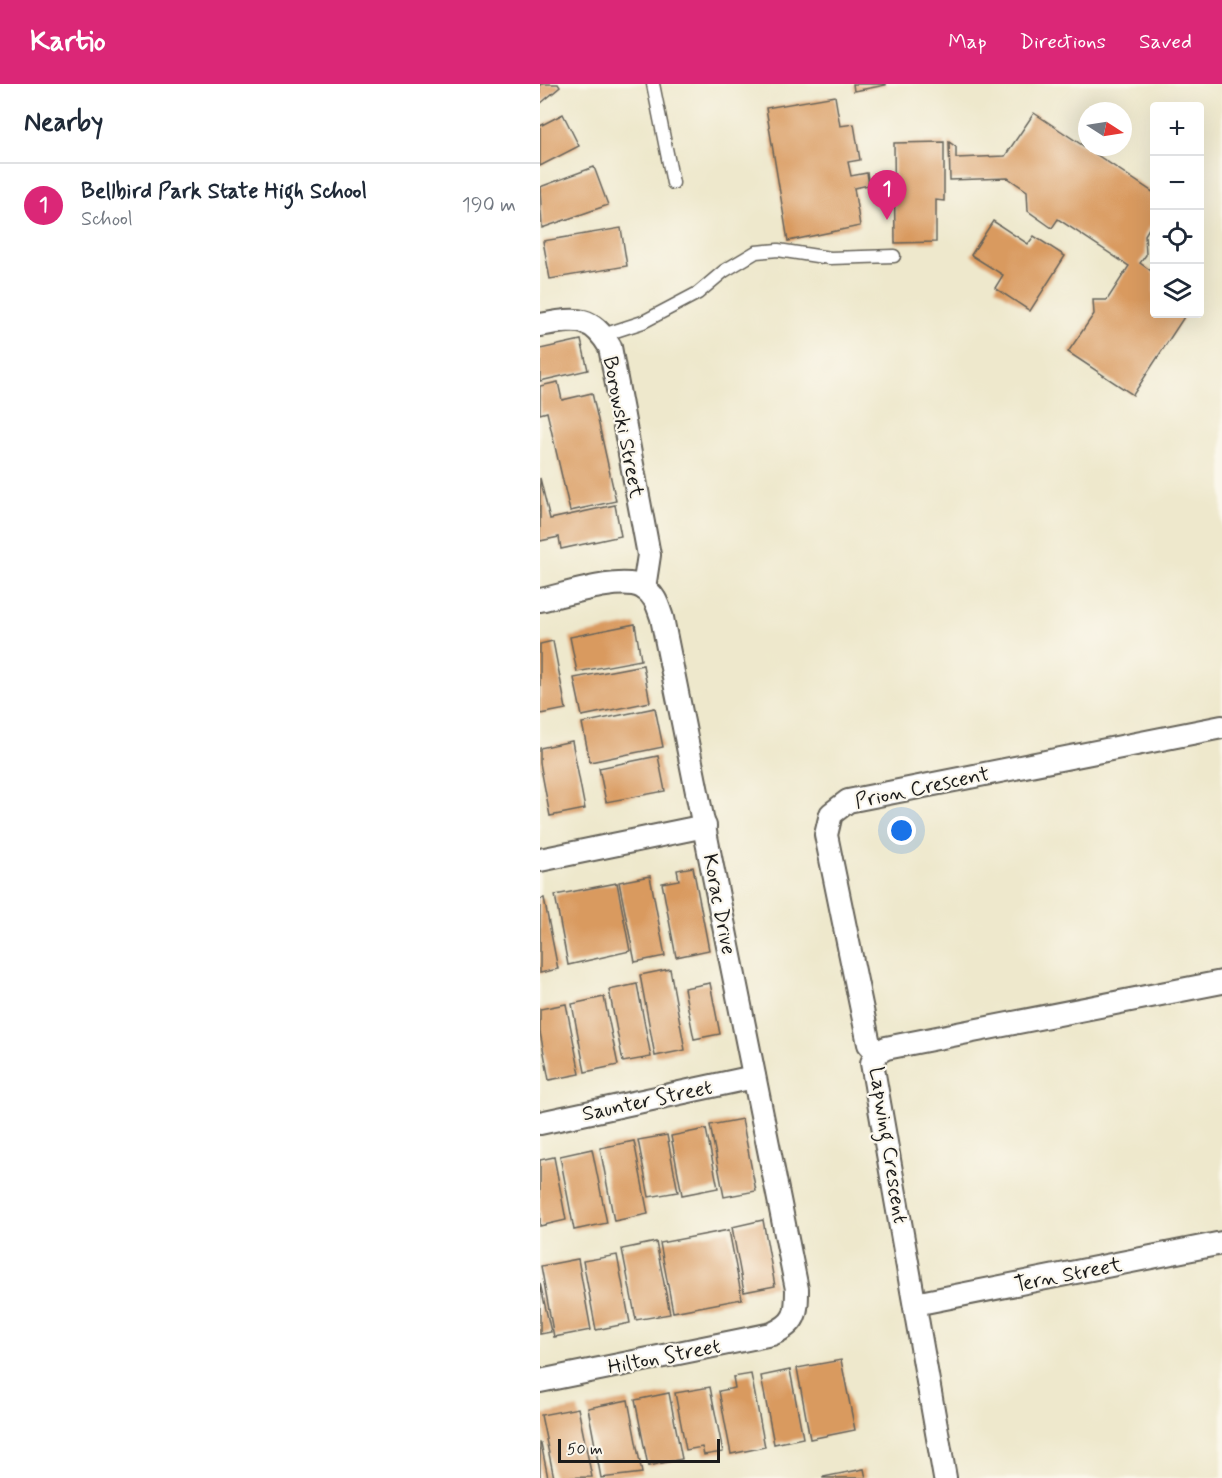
<!DOCTYPE html>
<meta charset="utf-8">
<style>
body{margin:0;font-family:Mynerve,sans-serif;background:#f2f2f3;color:#1f2937}
.controls{position:absolute;right:18px;top:18px;display:grid;overflow:hidden;border-radius:6px;box-shadow:0 6px 24px #0002}
.controls button{width:54px;height:54px;display:grid;place-items:center;padding:0;border:0;border-bottom:2px solid #e0e1e3;background:#fff;color:#1f2937;font:30px sans-serif}
.compass{position:absolute;left:538px;top:18px;width:54px;height:54px;border-radius:50%;background:#fff;box-shadow:0 6px 24px #0002;rotate:102deg}
.scale{position:absolute;left:18px;bottom:15px;width:162px;box-sizing:border-box;padding-left:6px;border:3px solid #1c1c1c;border-top:0;font-size:16px;line-height:21px;white-space:nowrap;color:#1c1c1c;-webkit-text-stroke:4px #fbf7ec;paint-order:stroke}
.you{position:absolute;left:362px;top:747px;width:21px;height:21px;margin:-15px;border:4px solid #fff;border-radius:50%;background:#1a73e8;box-shadow:0 0 0 9px #1a73e833}
.badge{display:grid;place-items:center;width:39px;height:39px;border-radius:50%;background:#db2777;color:#fff;font-size:20px;font-weight:700}
.pin{position:absolute;translate:-50% -50px;filter:drop-shadow(0 2px 3px #0008)}
.pin::after{content:'';position:absolute;top:32px;width:21px;height:18px;background:inherit;clip-path:polygon(0 0,100% 0,50% 100%)}
.list{margin:0;padding:0;list-style:none}
h2{display:flex;justify-content:space-between;align-items:center;height:78px;margin:0;padding:0 24px;font-size:26px}
h2 small{font-size:20px;font-weight:400;color:#747a83}
.list li{display:grid;grid-template-columns:39px 1fr auto;gap:18px;align-items:center;box-sizing:border-box;height:84px;padding:0 24px;border-top:2px solid #e0e1e3}
.list b{display:block;font-size:22px;white-space:nowrap}
.list p{margin:0;font-size:20px;white-space:nowrap;color:#747a83}
.list em{font-size:20px;font-style:normal;color:#747a83}
.icon{flex:none;width:33px;height:33px;fill:none;stroke:currentColor;stroke-width:2;stroke-linecap:round;stroke-linejoin:round}
.map{position:relative;flex:none;width:682px;height:1394px;overflow:hidden}
header{display:flex;align-items:center;gap:36px;box-sizing:border-box;height:84px;padding:0 30px;background:#db2777;color:#fff}
header strong{font-size:28px}
nav{display:flex;gap:33px;margin-inline-start:auto;font-size:21px}
main{display:flex}
aside{flex:1;background:#fff}
.map>svg:first-child{display:block}
.building{fill:#d99a5e}
.lines{fill:none;stroke-linecap:round;stroke-linejoin:round}
.service-casing{stroke:#66635a;stroke-width:15}
.minor-casing{stroke:#66635a;stroke-width:26}
.service{stroke:#fff;stroke-width:12}
.minor{stroke:#fff;stroke-width:22}
.labels{text-anchor:middle;stroke-width:4.5;stroke-linejoin:round;paint-order:stroke}
.street-label{font-size:21px;fill:#1c1c1c;stroke:#fbf7ec}
</style>
<header>
<strong>Kartio</strong>
<nav><a>Map</a><a>Directions</a><a>Saved</a></nav>
</header>
<main>
<aside>
<h2>Nearby<small></small></h2>
<ul class="list">
<li><span class="badge">1</span><div><b>Bellbird Park State High School</b><p>School</p></div><em>190 m</em></li>
</ul>
</aside>
<div class="map">
<svg width="682" height="1394" viewBox="0 0 682 1394">
<rect width="100%" height="100%" fill="#fbf7ec"/>
<filter id="ink" filterUnits="userSpaceOnUse"><feTurbulence type="fractalNoise" baseFrequency=".0167" numOctaves="2"/><feDisplacementMap in="SourceGraphic" scale="12" xChannelSelector="R" yChannelSelector="G"/><feConvolveMatrix kernelMatrix="1 2 1 2 8 2 1 2 1" color-interpolation-filters="sRGB"/></filter>
<filter id="wash" filterUnits="userSpaceOnUse"><feTurbulence type="fractalNoise" baseFrequency=".008" numOctaves="4" result="noise"/><feDisplacementMap in="SourceGraphic" scale="24" xChannelSelector="R" yChannelSelector="G"/><feGaussianBlur stdDeviation="1.35" result="paint"/><feColorMatrix in="noise" values="0 0 0 0 0 0 0 0 0 0 0 0 0 0 0 0 0 1.4 0 .05"/><feComposite in="paint" operator="in"/></filter>
<g filter="url(#wash)">
<rect width="100%" height="100%" fill="#eee8cc"/>
<g id="blocks">
<!-- building -->
<g class="building">
<path d="M0 0H18L20 3 0 20Z"/>
<path d="M313 0H346V1L314 7Z"/>
<path d="M295 12 300 42 314 40 320 76 308 78 311 92 327 89 329 101 314 104 320 142 248 157 226 24Z"/>
<path d="M494 29 614 109V136L605 151 606 171 600 179 614 189V230H646L593 311 528 268 554 230 553 216H567L589 182 518 135 512 144 488 127 487 107 468 94 410 96 409 58 416 63V74L465 72Z"/>
<path d="M23 30 39 62 0 82V42Z"/>
<path d="M404 58V117L396 116V158L355 159 354 59Z"/>
<path d="M54 83 68 121 2 144 0 103Z"/>
<path d="M453 137 488 160 494 152 525 172 490 227 455 204 463 191 431 171Z"/>
<path d="M81 144 87 182 10 195 3 157Z"/>
<path d="M41 256 48 286 0 297V265Z"/>
<path d="M18 298 22 316 52 309 76 417 30 427 7 328 0 330V302Z"/>
<path d="M0 394 10 435 75 421 81 452 21 465 19 453 0 457Z"/>
<path d="M95 540 101 576 37 588 30 553Z"/>
<path d="M13 557 26 625 0 630V560Z"/>
<path d="M103 581 110 618 42 632 34 594Z"/>
<path d="M115 624 123 663 50 678 42 639Z"/>
<path d="M32 657 45 725 10 732 0 679V664Z"/>
<path d="M118 672 125 707 66 718 59 684Z"/>
<path d="M153 783 169 866 136 873 122 799 139 796 137 786Z"/>
<path d="M110 792 125 872 95 878 79 798Z"/>
<path d="M77 799 90 867 28 881 15 811Z"/>
<path d="M4 814 18 885 0 889V815Z"/>
<path d="M130 885 145 966 115 972 100 891Z"/>
<path d="M170 899 180 950 154 955 144 904Z"/>
<path d="M97 900 111 973 83 978 69 906Z"/>
<path d="M64 913 78 981 45 988 32 920Z"/>
<path d="M26 920 40 990 9 996 0 948V925Z"/>
<path d="M202 1035 216 1107 184 1113 170 1041Z"/>
<path d="M166 1045 178 1104 142 1111 131 1052Z"/>
<path d="M127 1051 138 1108 109 1113 98 1056Z"/>
<path d="M94 1057 108 1130 74 1137 60 1064Z"/>
<path d="M52 1065 67 1139 34 1146 20 1072Z"/>
<path d="M14 1073 26 1136 0 1142V1076Z"/>
<path d="M223 1136 235 1202 204 1208 192 1143Z"/>
<path d="M189 1146 202 1215 133 1228 120 1159Z"/>
<path d="M116 1158 130 1230 96 1236 82 1165Z"/>
<path d="M77 1171 90 1239 56 1246 43 1177Z"/>
<path d="M38 1175 51 1246 14 1253 1 1182Z"/>
<path d="M0 1199 11 1248 0 1250Z"/>
<path d="M301 1276 315 1346 270 1355 257 1284Z"/>
<path d="M250 1286 263 1354 234 1360 221 1292Z"/>
<path d="M211 1290 225 1363 191 1370 179 1307 195 1304 193 1293Z"/>
<path d="M170 1303 183 1368 164 1371 162 1363 146 1366 135 1309Z"/>
<path d="M129 1309 142 1375 108 1382 95 1316Z"/>
<path d="M88 1316 102 1389 61 1394 48 1324Z"/>
<path d="M38 1324 52 1393 14 1394 1 1331Z"/>
<path d="M0 1359H1L8 1394H0Z"/>
<path d="M324 1385 326 1394H283V1393Z"/>
</g>
</g>
</g>
<g filter="url(#ink)">
<use href="#blocks" fill-opacity="0" stroke="#66635a" stroke-width="1.5"/>
<g class="lines">
<defs>
<g id="service">
<path d="M113 0 133 99"/>
<path d="M63 251 103 238 158 209 184 187 216 168 238 166 290 174 354 172"/>
</g>
<g id="minor">
<path d="M0 241C35 235 51 230 70 263L109 471 104 504"/>
<path d="M0 516C25 511 80 492 102 503 115 510 118 522 122 534L257 1205C257 1230 256 1239 232 1250L0 1297"/>
<path d="M0 776 165 742"/>
<path d="M337 969 329 960 286 751 291 730 308 717 682 643"/>
<path d="M0 1039 214 993"/>
<path d="M375 1220 682 1159"/>
<path d="M405 1394 332 979 337 969 346 964 682 898"/>
</g>
</defs>
<!-- service casing -->
<use href="#service" class="service-casing"/>
<!-- minor casing -->
<use href="#minor" class="minor-casing"/>
<!-- service -->
<use href="#service" class="service"/>
<!-- minor -->
<use href="#minor" class="minor"/>
</g>
</g>
<g class="labels">
<!-- street labels -->
<g class="street-label">
<text transform="translate(84 343) rotate(79)" y="7">Borowski Street</text>
<text transform="translate(382 703) rotate(-12)" y="7">Prion Crescent</text>
<text transform="translate(180 820) rotate(79)" y="7">Korac Drive</text>
<text transform="translate(107 1016) rotate(-12)" y="7">Saunter Street</text>
<text transform="translate(349 1061) rotate(81)" y="7">Lapwing Crescent</text>
<text transform="translate(528 1190) rotate(-11)" y="7">Tern Street</text>
<text transform="translate(124 1272) rotate(-11)" y="7">Hilton Street</text>
</g>
</g>
</svg>
<div class="controls">
<button>+</button>
<button>−</button>
<button><svg class="icon" aria-label="locate" viewBox="0 0 24 24"><circle cx="12" cy="12" r="6"/><path d="M12 2v4M12 18v4M2 12h4M18 12h4"/></svg></button>
<button><svg class="icon" aria-label="layers" viewBox="0 0 24 24"><path d="M12 4l9 5-9 5-9-5zM3 14l9 5 9-5"/></svg></button>
</div>
<svg class="compass" viewBox="-18 -18 36 36"><path d="M0-13l5 13h-10z" fill="#e53935"/><path d="M0 13l5-13h-10z" fill="#747a83"/></svg>
<div class="scale">50 m</div>
<div class="you"></div>
<div class="pin badge" style="left:347px;top:136px">1</div>
</div>
</main>
